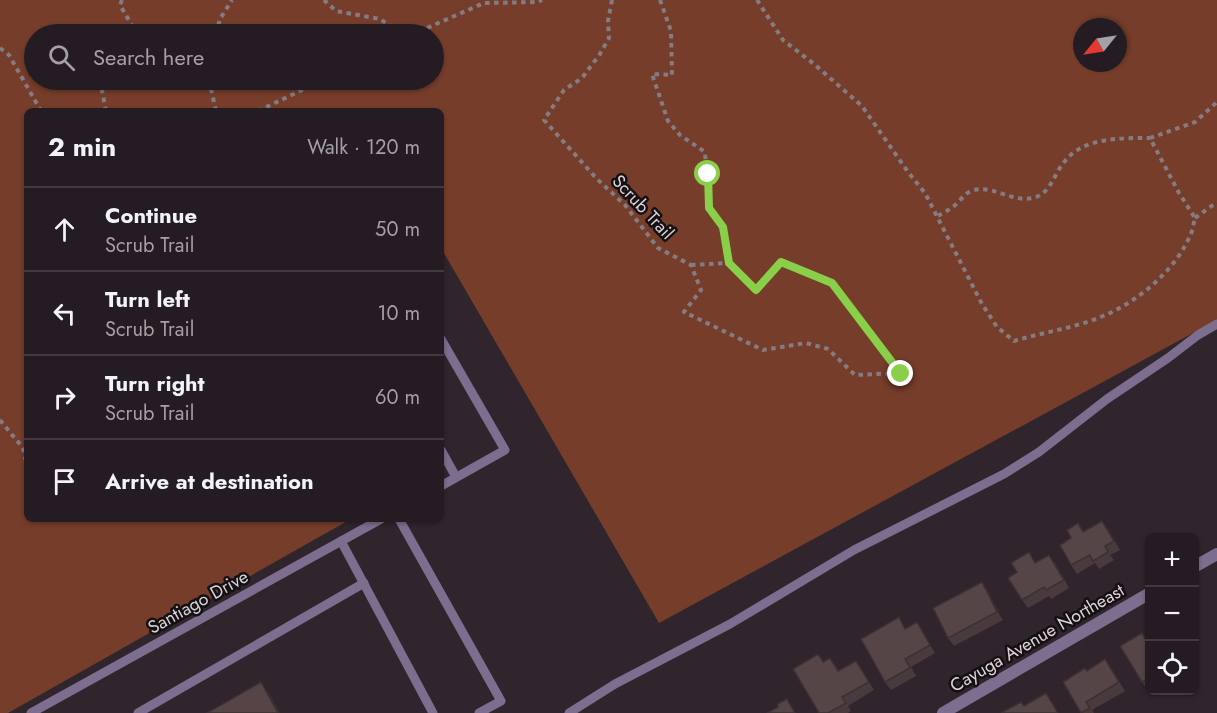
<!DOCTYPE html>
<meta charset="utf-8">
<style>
body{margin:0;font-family:Jost,sans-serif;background:#30292f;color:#f1f3f6}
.controls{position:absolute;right:18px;bottom:18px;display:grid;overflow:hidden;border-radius:9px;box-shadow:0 2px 4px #0004}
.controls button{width:54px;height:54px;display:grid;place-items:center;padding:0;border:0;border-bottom:2px solid #413a40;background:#241c22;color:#f1f3f6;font:30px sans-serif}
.compass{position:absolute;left:1073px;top:18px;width:54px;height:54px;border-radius:50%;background:#241c22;box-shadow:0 2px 4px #0004;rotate:240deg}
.stop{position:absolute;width:18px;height:18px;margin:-14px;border:4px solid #89cf49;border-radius:50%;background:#fff}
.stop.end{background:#89cf49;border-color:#fff;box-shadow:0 2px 6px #0008}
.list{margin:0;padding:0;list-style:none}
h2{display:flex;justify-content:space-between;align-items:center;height:78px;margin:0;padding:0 24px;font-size:26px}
h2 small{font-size:20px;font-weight:400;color:#a3a1a5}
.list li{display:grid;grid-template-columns:39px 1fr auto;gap:18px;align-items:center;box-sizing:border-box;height:84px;padding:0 24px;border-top:2px solid #413a40}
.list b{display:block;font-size:22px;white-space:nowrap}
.list p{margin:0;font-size:20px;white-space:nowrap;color:#a3a1a5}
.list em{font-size:20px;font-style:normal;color:#a3a1a5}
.icon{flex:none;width:33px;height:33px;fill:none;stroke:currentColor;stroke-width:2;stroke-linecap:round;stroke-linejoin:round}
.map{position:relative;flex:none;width:1217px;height:713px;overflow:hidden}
.search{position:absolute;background:#241c22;box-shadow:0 2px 4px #0004;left:24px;top:24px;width:420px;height:66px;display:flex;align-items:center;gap:15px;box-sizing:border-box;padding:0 21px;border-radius:33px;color:#a3a1a5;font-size:22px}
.panel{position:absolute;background:#241c22;box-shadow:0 2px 4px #0004;left:24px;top:108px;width:420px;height:414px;border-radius:9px}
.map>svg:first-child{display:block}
.green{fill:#753d2a;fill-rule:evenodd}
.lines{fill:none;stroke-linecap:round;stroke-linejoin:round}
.path{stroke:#857c83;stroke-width:4;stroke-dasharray:4.5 4.5;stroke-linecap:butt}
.lane{stroke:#7d6d8e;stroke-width:9}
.street{stroke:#7d6d8e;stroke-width:12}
.wall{fill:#493b3d}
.shaded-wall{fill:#3c3032}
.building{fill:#554547;stroke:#3c3032;stroke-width:1.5}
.route{stroke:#89cf49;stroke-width:8}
.labels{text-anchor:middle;stroke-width:5;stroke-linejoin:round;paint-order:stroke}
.street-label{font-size:18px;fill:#dad3d8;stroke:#151013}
</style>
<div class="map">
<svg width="1217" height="713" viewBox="0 0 1217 713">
<rect width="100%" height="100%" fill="#30252d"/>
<!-- green -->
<path class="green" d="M0 0H1217V320L659 623 441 248V111H27V519H351L8 713H0ZM1082 27H1118V63H1082ZM34 34H434V80H34Z"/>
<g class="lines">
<!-- path -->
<g class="path">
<path d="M122 0 120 5 137 34"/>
<path d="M324 0 336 11 380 19 402 34"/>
<path d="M612 0 608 21 609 38 600 54 582 78 564 90 544 120 597 179 625 205 658 248 691 265 701 290 684 312 763 350 806 343 828 349 855 375 901 373 832 283 781 262 756 290 729 263 723 227 709 208 705 152 680 135 668 121 652 74 672 75 671 31 660 0"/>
<path d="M757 0 783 40 814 64 862 106 908 172 925 193 982 304 997 327 1014 341C1044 332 1075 328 1103 316 1137 302 1172 273 1188 240 1192 234 1193 226 1195 218L1179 193 1150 138 1195 122 1217 102"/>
<path d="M216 34 220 19 232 0"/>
<path d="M401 34 427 28 484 3 538 2 542 0"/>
<path d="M0 48 9 55 41 111"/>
<path d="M100 80 106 111"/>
<path d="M106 80 127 82 167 80"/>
<path d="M209 80 216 111"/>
<path d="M258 111 323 80"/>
<path d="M938 216C943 213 949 210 954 206 959 202 964 194 971 191 991 183 1011 203 1033 198 1051 194 1054 173 1065 161 1084 137 1122 138 1150 138"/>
<path d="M1195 218 1217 202"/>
<path d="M691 265 729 263"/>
<path d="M0 420 23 448 27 466"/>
</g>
<!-- lane -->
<g class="lane">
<path d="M441 339 505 450 441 486"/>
<path d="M441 450 456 477"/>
<path d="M399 519 501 701 479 713"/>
<path d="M341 541 433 713"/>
<path d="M31 713 381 519"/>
<path d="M138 713 364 583"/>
<path d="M569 713 615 684 730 624 854 550 1004 474 1039 452 1107 399 1168 358 1198 335 1217 324"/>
</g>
<!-- street -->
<g class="street">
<path d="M1194 567 1217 554"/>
<path d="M943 713 1150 593"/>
</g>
</g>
<!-- wall -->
<g class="wall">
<path d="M1108 529 1120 550 1110 555 1114 560 1099 569 1095 563 1077 574 1071 565 1084 531Z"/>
<path d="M1055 563 1069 588 1051 599 1049 596 1028 608 1022 600Z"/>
<path d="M987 590 1003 620 954 646 948 638Z"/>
<path d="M906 628 922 631 935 653 911 667 916 676 891 690 885 682Z"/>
<path d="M1149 644V690L1148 691 1142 682Z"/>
<path d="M818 654 824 662 836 666 839 671 856 661 874 690 848 706 851 711 848 713H819Z"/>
<path d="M1105 659 1125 691 1092 710 1094 713H1081L1087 670Z"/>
<path d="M1161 690H1169L1163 694Z"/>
</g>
<!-- shaded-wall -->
<g class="shaded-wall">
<path d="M1102 521 1108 529 1120 550 1114 541Z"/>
<path d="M1049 555 1055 563 1069 588 1064 580Z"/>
<path d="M982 582 987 590 1003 620 997 612Z"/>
<path d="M261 682 272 698 280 713H278Z"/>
</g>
<!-- building -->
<g class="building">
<path d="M1102 521 1114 541 1105 546 1108 552 1093 561 1090 555 1071 565 1060 545 1071 538 1067 530 1078 523 1083 532Z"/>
<path d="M1029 552 1035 563 1049 555 1064 580 1046 590 1044 587 1022 600 1008 578 1017 572 1011 563Z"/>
<path d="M982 582 997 612 948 638 933 608Z"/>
<path d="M899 617 905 629 917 622 930 645 905 659 910 668 885 682 861 639Z"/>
<path d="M1142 633 1149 645V678L1142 682 1120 646Z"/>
<path d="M818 654 823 662 830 658 838 671 856 661 869 682 842 697 846 703 828 713H819L793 669Z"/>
<path d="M1105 659 1119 682 1086 702 1090 708 1081 713 1063 682 1085 668 1087 671Z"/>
<path d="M261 682 278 713H207Z"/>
<path d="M1046 693 1058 713H1001L1021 702 1024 706Z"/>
<path d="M787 699 795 713H767L778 707 777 704Z"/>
</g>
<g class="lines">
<!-- route -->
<path class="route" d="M708 174 709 208 723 227 729 263 756 290 781 262 832 283 901 374"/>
</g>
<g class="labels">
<!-- street labels -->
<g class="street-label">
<text transform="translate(643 207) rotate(47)" y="6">Scrub Trail</text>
<text transform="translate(198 602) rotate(-29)" y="6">Santiago Drive</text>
<text transform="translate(1037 638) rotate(-30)" y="6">Cayuga Avenue Northeast</text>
</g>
</g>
</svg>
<div class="controls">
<button>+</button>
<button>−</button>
<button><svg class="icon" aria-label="locate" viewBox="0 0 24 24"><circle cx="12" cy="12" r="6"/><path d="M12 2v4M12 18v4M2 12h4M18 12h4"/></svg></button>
</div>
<svg class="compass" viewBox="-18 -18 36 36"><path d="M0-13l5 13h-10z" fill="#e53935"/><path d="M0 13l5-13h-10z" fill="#a3a1a5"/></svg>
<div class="stop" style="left:708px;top:174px"></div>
<div class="stop end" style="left:901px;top:374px"></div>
<div class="search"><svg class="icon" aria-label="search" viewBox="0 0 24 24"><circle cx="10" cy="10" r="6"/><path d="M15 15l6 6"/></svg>Search here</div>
<section class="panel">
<h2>2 min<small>Walk · 120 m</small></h2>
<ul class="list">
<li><svg class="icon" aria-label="ahead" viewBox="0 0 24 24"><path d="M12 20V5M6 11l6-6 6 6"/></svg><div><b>Continue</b><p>Scrub Trail</p></div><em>50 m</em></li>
<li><svg class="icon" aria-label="left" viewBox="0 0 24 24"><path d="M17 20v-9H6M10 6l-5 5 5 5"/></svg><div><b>Turn left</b><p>Scrub Trail</p></div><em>10 m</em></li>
<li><svg class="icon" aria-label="right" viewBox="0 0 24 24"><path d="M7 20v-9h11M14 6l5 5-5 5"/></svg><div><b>Turn right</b><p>Scrub Trail</p></div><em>60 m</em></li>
<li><svg class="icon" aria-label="arrive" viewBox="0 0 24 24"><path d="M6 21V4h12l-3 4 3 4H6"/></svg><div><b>Arrive at destination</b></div></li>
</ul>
</section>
</div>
